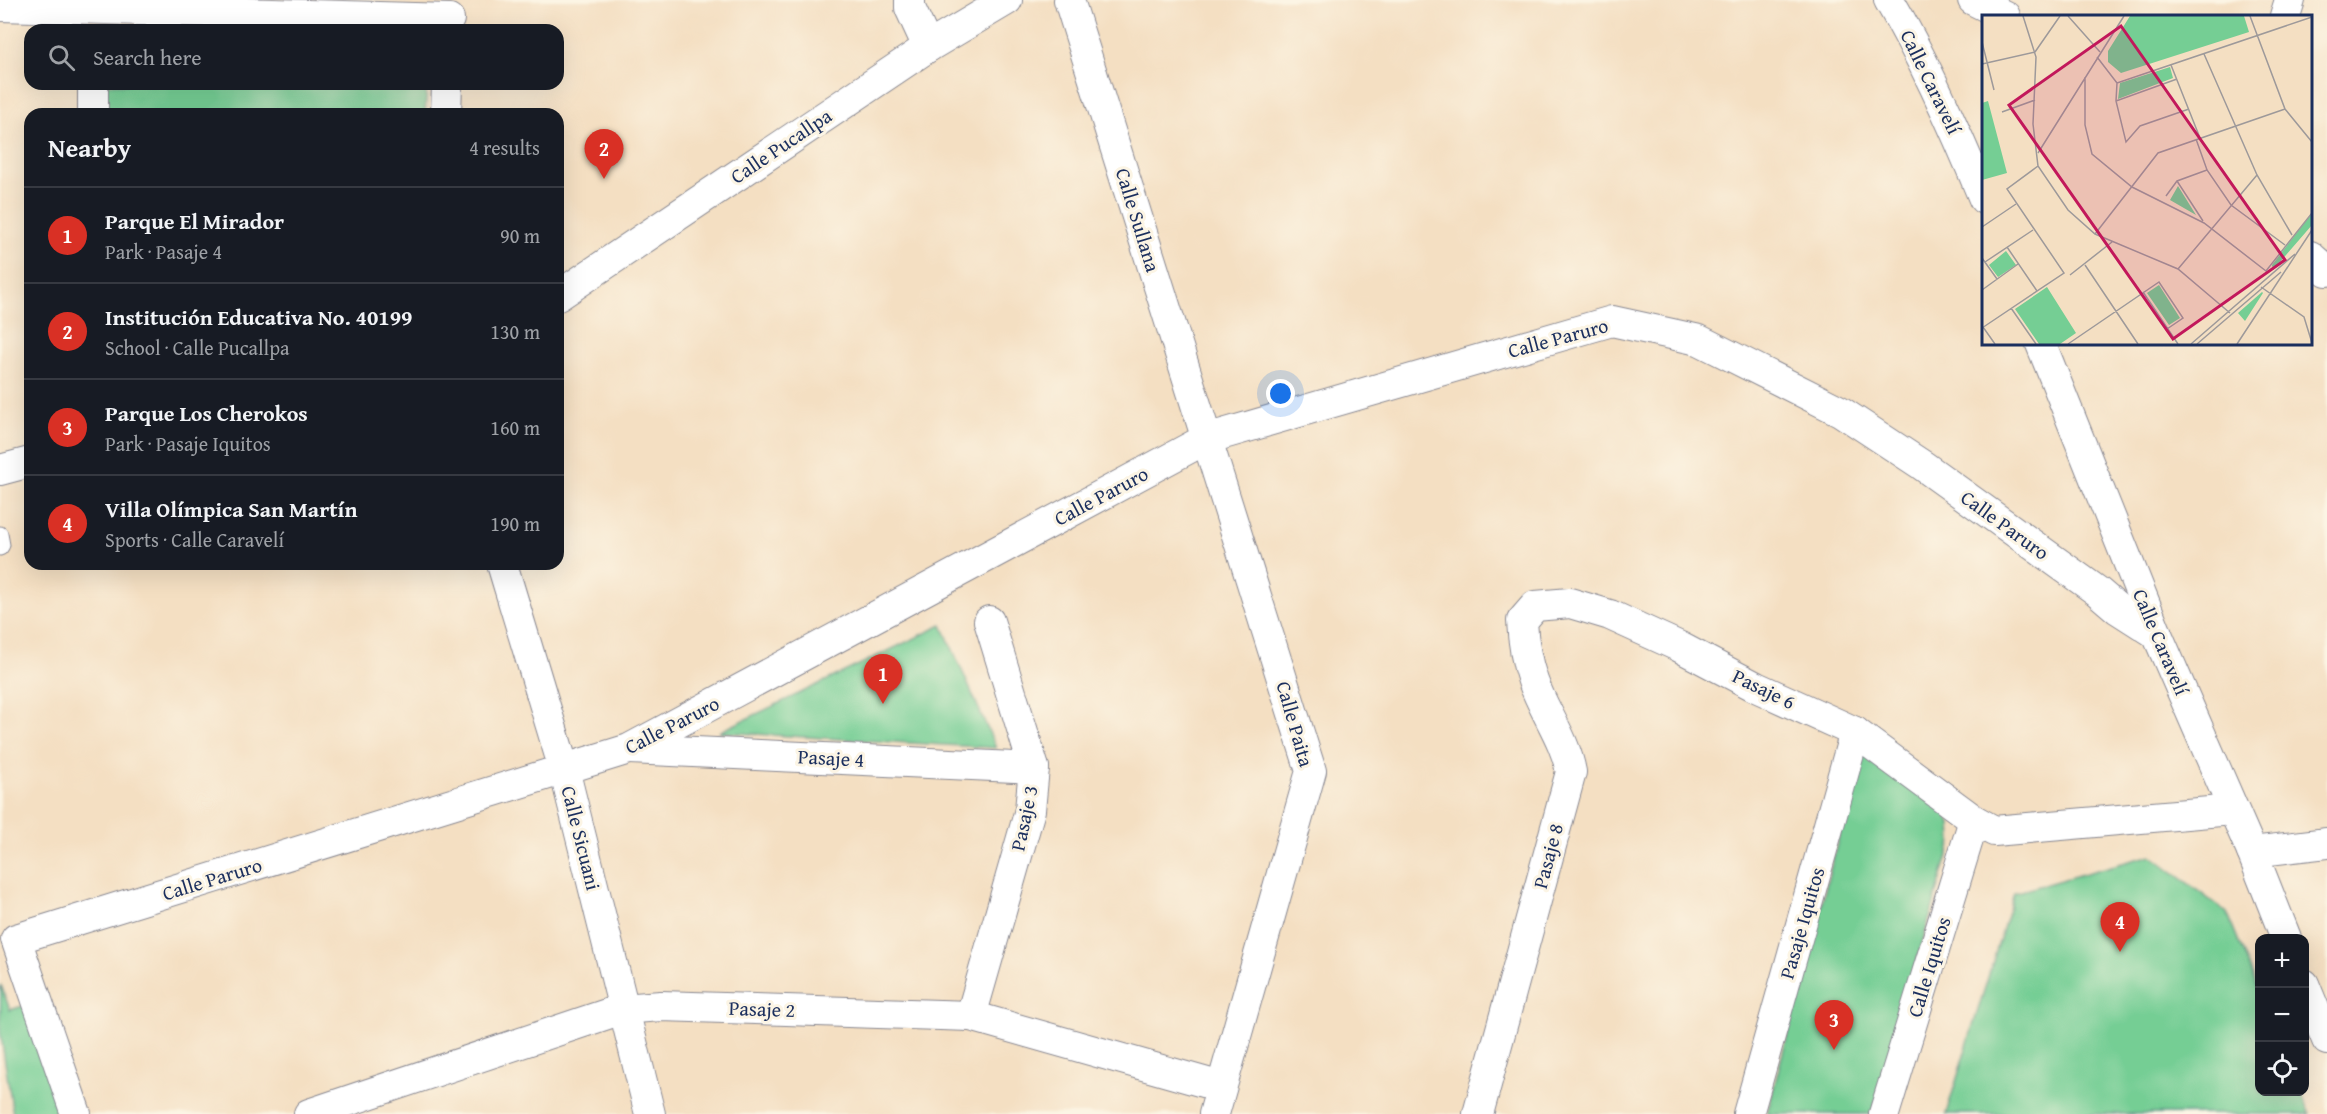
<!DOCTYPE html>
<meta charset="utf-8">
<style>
body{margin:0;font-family:"Gentium Book Plus",serif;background:#20242c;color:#f1f3f6}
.controls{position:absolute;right:18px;bottom:18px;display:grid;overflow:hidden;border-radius:12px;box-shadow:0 6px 24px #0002}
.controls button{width:54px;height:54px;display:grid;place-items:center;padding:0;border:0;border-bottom:2px solid #363941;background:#171b24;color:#f1f3f6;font:30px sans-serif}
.you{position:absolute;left:1281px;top:394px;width:21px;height:21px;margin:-15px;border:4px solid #fff;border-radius:50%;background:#1a73e8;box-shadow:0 0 0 9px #1a73e833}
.badge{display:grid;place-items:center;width:39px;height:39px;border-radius:50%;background:#d93025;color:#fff;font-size:20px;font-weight:700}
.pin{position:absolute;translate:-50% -50px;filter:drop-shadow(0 2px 3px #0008)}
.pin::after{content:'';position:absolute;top:32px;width:21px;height:18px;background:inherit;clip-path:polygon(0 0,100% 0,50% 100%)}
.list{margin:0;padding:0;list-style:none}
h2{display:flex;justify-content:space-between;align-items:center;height:78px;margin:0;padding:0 24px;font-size:26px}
h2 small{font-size:20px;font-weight:400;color:#9ea1a6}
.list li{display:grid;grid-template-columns:39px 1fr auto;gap:18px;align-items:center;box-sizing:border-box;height:96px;padding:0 24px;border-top:2px solid #363941}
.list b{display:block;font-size:22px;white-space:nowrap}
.list p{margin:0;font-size:20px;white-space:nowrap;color:#9ea1a6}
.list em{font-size:20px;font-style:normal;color:#9ea1a6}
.icon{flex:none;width:33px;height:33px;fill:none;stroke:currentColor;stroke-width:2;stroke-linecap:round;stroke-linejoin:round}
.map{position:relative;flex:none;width:2327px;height:1114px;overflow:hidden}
.search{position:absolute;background:#171b24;box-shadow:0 6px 24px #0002;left:24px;top:24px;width:540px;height:66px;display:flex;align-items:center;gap:15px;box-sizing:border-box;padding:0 21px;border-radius:18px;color:#9ea1a6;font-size:22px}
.panel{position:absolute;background:#171b24;box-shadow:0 6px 24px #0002;left:24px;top:108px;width:540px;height:462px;border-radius:18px}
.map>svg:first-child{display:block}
.green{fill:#75ce94;stroke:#487e79;stroke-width:1.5}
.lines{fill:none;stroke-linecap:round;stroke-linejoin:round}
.service-casing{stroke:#888790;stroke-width:17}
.minor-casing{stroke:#888790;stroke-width:32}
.service{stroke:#fff;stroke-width:15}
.minor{stroke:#fff;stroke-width:30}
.labels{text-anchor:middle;stroke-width:6;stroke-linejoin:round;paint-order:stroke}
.street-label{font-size:20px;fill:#1b2f5e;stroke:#fcf5e5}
.inset-road{fill:none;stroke:#9d999a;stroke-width:1.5}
.view{fill:#c2185b;fill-opacity:0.15;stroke:#c2185b;stroke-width:3}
.inset-edge{fill:none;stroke:#1b2f5e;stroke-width:3}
</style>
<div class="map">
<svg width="2327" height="1114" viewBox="0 0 2327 1114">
<rect width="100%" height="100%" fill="#fcf5e5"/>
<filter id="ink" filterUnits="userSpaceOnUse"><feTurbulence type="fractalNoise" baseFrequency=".0167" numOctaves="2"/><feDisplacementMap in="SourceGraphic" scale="12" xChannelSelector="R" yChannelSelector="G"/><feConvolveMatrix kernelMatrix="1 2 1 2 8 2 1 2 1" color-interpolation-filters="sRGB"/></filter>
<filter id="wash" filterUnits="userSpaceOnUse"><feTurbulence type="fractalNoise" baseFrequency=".008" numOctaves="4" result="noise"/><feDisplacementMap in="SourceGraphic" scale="24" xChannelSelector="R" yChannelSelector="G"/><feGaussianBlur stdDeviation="1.35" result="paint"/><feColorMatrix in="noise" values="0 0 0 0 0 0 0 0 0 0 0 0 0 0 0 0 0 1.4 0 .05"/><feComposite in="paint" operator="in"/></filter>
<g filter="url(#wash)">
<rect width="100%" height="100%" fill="#f4dfc2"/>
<!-- green -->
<g class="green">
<path d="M106 84H427L425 114H105Z"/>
<path d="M942 625 996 748 719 732Z"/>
<path d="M1861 751 1948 815 1951 824 1952 842 1872 1114H1767Z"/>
<path d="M2151 855 2227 913 2259 991 2260 1092H2301L2310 1114H1946L2014 893Z"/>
<path d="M1 985 10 1010 33 1003 71 1114H13L0 1030Z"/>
</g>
</g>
<g filter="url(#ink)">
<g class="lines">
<defs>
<path id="service" d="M0 534 2 545 0 548"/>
<g id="minor">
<path d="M910 0V8L928 47"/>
<path d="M1069 0 1311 771 1214 1114"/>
<path d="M1889 0C1926 63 1956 131 1984 199"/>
<path d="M1973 0 2005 16"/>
<path d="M0 6 449 19"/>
<path d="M2285 16 2290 0"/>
<path d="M93 114V84"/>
<path d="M446 114 447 84"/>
<path d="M2310 256 2327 271"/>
<path d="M558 296 928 47 1007 0"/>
<path d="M2041 344 2157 634 2252 852 2286 938"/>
<path d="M0 470 30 462"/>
<path d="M502 564 564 769 650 1114"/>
<path d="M630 749 1034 768"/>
<path d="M2252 852 2327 843"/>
<path d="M2304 984 2327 1040"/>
<path d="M971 1016 1030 810 1034 768 989 621"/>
<path d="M76 1114 16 939 629 749 1206 439 1612 321 1699 340 1840 411 1922 465 2097 591 2118 609 2157 634"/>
<path d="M309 1114 622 1009 661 1006 971 1016 1221 1087"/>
<path d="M1478 1114 1571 772C1565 739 1544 712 1533 681 1526 661 1523 642 1522 621L1535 606 1570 603 1610 615 1678 646 1756 687 1855 732 1974 820 1994 831 2232 810"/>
<path d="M1748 1114 1855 732"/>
<path d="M1884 1114 1974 820"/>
</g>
</defs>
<!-- service casing -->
<use href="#service" class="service-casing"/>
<!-- minor casing -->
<use href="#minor" class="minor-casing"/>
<!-- service -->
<use href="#service" class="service"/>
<!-- minor -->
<use href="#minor" class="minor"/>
</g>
</g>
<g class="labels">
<!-- street labels -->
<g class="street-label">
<text transform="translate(1931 82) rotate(64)" y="7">Calle Caravelí</text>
<text transform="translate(781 146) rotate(-34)" y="7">Calle Pucallpa</text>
<text transform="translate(1138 220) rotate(73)" y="7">Calle Sullana</text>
<text transform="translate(1558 338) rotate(-15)" y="7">Calle Paruro</text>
<text transform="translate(1101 496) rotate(-28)" y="7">Calle Paruro</text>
<text transform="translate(2005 525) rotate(36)" y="7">Calle Paruro</text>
<text transform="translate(2161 642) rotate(67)" y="7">Calle Caravelí</text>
<text transform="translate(1764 689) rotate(26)" y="7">Pasaje 6</text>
<text transform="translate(1295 724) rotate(74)" y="7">Calle Paita</text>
<text transform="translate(672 725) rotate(-27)" y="7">Calle Paruro</text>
<text transform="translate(831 758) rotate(3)" y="7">Pasaje 4</text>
<text transform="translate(1024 818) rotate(-78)" y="7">Pasaje 3</text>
<text transform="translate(581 838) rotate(76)" y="7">Calle Sicuani</text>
<text transform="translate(1548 856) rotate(-75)" y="7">Pasaje 8</text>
<text transform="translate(212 879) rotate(-17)" y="7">Calle Paruro</text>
<text transform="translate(1802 923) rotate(-74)" y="7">Pasaje Iquitos</text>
<text transform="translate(1929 967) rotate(-73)" y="7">Calle Iquitos</text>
<text transform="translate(762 1009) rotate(2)" y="7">Pasaje 2</text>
</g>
</g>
<!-- overview -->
<g transform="translate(1982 15)">
<rect width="330" height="330" fill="#f4dfc2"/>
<path d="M148 1H262L267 17 139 58 126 47V36ZM188 52 191 63 136 84 138 68ZM6 86 25 158 0 165V88ZM196 171 214 200 188 185ZM330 198V210L291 255 290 250ZM24 236 34 250 16 262 7 250ZM177 270 198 303 187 310 165 278ZM65 272 94 318 78 329H57L33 294ZM280 277 281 278 263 306 256 298Z" fill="#75ce94"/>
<path class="inset-road" d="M41 1 54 42 51 109 56 151 86 195 113 219 196 254 248 298M86 1 118 37M268 1 303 94 330 127M0 27 12 75M53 37 78 1M222 39 275 160 310 220M115 42 135 68M0 49 53 37M189 50 218 123M103 62V110L110 139 150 172 222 208 284 256 330 198M135 68 330 2M135 68 134 86 144 127 158 111 207 94M134 86 195 64M20 97 53 85M214 124 225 155 249 190 303 230M56 138 142 1M195 166 221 206M184 181 195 166 225 155M0 212 34 189M113 219 176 138 303 94M25 232 55 276M0 243 15 264M3 247 51 215M103 250 156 329M196 254 275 160M88 260 130 227M279 272 322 302 330 328M0 275 36 249M161 277 196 329M29 293 54 329M1 312 13 329M0 313 82 258 25 174 56 151M86 329 177 267 201 303 185 314M209 329 313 239M215 329 299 257M255 329 330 215"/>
<path class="view" d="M139 11 303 245 191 324 27 90Z"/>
<rect width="330" height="330" class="inset-edge"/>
</g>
</svg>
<div class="controls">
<button>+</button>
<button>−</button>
<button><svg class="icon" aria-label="locate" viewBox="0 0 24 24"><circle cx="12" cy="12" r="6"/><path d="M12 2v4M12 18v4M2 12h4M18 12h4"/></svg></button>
</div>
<div class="you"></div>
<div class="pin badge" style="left:883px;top:704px">1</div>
<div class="pin badge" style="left:604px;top:179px">2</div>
<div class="pin badge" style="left:1834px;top:1050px">3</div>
<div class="pin badge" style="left:2120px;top:952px">4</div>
<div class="search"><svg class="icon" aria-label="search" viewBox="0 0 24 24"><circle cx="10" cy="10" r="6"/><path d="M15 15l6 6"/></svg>Search here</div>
<section class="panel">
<h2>Nearby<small>4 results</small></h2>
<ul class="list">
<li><span class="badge">1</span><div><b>Parque El Mirador</b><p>Park · Pasaje 4</p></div><em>90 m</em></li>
<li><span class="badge">2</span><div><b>Institución Educativa No. 40199</b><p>School · Calle Pucallpa</p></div><em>130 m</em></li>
<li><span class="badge">3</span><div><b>Parque Los Cherokos</b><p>Park · Pasaje Iquitos</p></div><em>160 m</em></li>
<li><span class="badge">4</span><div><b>Villa Olímpica San Martín</b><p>Sports · Calle Caravelí</p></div><em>190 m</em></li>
</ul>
</section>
</div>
